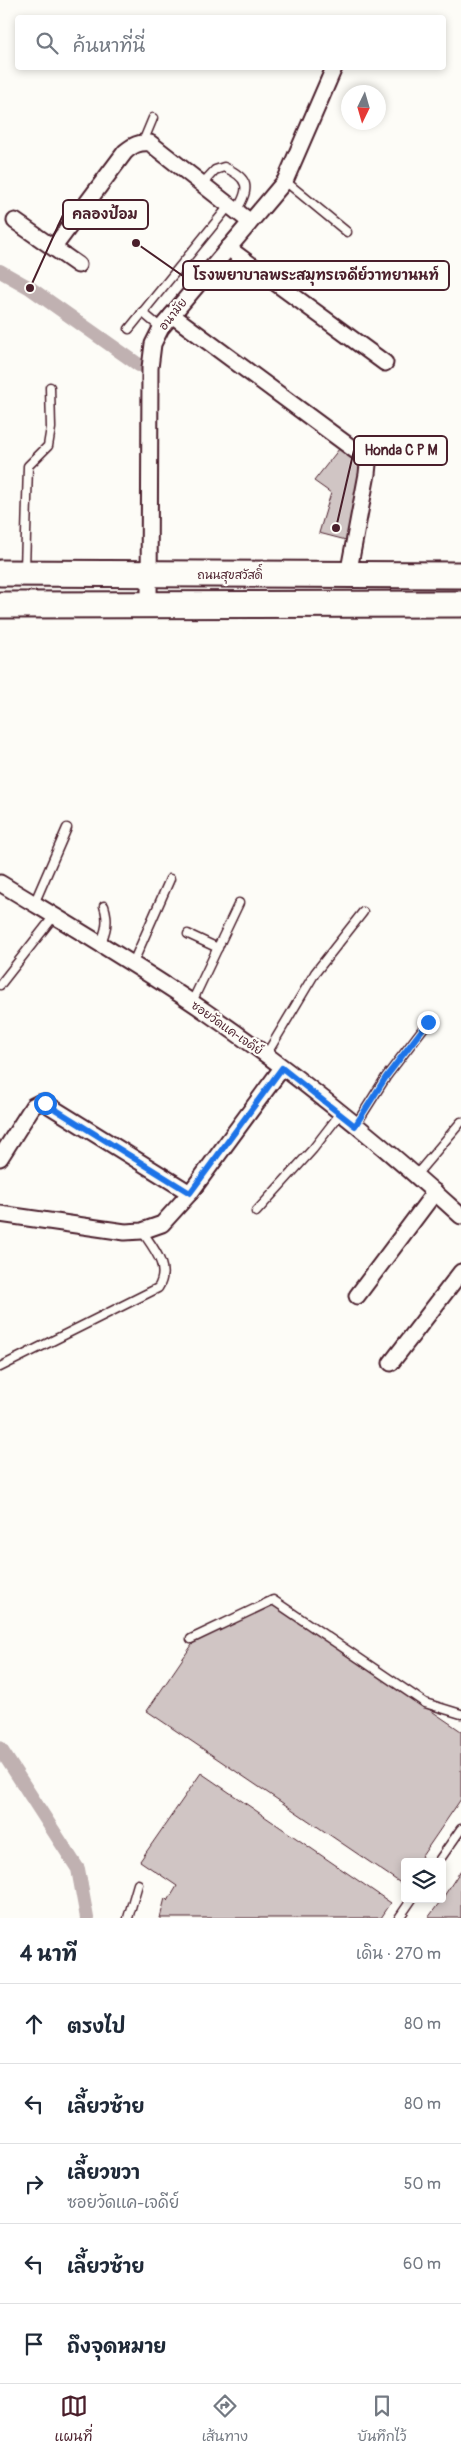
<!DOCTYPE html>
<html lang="th">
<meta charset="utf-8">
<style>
body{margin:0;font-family:Pangolin,"Playpen Sans Thai",sans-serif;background:#f2f2f3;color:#1f2937}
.controls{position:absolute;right:15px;bottom:15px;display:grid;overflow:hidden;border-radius:5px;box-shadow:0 2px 8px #0003}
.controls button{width:45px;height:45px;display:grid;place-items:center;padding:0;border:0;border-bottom:1px solid #e0e1e3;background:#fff;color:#1f2937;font:25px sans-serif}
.compass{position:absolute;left:341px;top:85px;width:45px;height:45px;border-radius:50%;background:#fff;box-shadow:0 2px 8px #0003;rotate:185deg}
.stop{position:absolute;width:15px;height:15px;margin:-11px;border:4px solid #1a73e8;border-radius:50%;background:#fff}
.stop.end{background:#1a73e8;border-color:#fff;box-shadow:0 1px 5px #0008}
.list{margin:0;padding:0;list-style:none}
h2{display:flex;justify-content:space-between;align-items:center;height:65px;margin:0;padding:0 20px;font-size:21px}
h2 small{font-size:16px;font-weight:400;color:#747a83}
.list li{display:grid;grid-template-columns:32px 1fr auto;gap:15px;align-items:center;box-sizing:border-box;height:80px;padding:0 20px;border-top:1px solid #e0e1e3}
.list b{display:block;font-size:19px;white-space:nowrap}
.list p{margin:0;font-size:16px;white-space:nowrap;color:#747a83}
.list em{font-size:16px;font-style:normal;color:#747a83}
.icon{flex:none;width:28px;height:28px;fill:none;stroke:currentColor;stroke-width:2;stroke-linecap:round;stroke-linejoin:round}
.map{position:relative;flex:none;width:461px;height:1918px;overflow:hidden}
.search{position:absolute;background:#fff;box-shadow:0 2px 8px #0003;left:15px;right:15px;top:15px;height:55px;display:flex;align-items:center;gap:12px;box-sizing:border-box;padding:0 18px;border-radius:5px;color:#747a83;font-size:19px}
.sheet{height:465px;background:#fff}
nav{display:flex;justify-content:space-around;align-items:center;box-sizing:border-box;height:70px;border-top:1px solid #e0e1e3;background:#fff;font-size:14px;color:#747a83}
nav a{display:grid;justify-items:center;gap:2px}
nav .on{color:#4a1f2b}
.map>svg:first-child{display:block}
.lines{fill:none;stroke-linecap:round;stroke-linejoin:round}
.canal{stroke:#c0b1b1;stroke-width:14}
.building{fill:#d0c5c4;stroke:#4a1f2b}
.service-casing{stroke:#4a1f2b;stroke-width:11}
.minor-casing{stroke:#4a1f2b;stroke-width:19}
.primary-casing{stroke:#4a1f2b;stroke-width:29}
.service{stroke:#fdfcf7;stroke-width:8}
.minor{stroke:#fdfcf7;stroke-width:15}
.primary{stroke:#fdfcf7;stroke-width:25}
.route{stroke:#1a73e8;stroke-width:6}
.labels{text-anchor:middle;stroke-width:4.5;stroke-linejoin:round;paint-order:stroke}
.street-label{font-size:12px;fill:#4a1f2b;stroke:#fdfcf7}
.leader{fill:none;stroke:#4a1f2b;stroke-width:2}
.callout-dot{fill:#4a1f2b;stroke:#fdfcf7;stroke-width:2}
.callout{fill:#fdfcf7;stroke:#4a1f2b;stroke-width:2}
.callout-label{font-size:14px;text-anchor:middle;font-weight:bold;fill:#4a1f2b}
</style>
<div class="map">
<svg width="461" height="1918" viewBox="0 0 461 1918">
<rect width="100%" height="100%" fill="#fdfcf7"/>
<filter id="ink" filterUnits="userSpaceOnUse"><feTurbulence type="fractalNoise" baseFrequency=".02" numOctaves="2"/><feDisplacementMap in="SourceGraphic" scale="10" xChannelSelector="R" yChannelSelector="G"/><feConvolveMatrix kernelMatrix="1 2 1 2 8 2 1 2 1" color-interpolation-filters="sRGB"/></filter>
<g filter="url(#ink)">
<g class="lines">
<!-- canal -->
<g class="canal">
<path d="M0 271 30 288 139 365"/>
<path d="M0 1748 78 1869 87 1918"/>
</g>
</g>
<!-- building -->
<g class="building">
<path d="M339 449 364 469 346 540 319 533 331 493 314 481Z"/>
<path d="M273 1603 461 1731V1799L418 1862H405V1881L402 1884 147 1711 194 1642Z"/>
<path d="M201 1773 391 1903 381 1918H160L165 1898 168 1901 177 1886 140 1861Z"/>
<path d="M461 1870V1918H428L442 1899Z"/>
</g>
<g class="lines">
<defs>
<g id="service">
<path d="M143 142 153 118"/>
<path d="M285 181 347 232"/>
<path d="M202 184 215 170 224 167C249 178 251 188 236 211"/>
<path d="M142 312 161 328"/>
<path d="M129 329 229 206"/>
<path d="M25 569 28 466 48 446 51 428 50 387"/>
<path d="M34 904 67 828"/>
<path d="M188 934 218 948"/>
<path d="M100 945C106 931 109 921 104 906"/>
<path d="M132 965 170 879"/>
<path d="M0 985 54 916"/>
<path d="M192 1002 239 903"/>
<path d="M266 1055 315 973 363 912"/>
<path d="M355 1126 386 1077 428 1022"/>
<path d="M416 1175 461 1122"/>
<path d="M256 1212 313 1149 340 1114"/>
<path d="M0 1367 158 1288C171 1268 154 1249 142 1231"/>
<path d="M191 1639 273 1600 425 1703 461 1714"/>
<path d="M438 1862 461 1829"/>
<path d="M128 1918 138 1884"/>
<path d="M399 1918 412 1899"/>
</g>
<g id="minor">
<path d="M15 221 78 265"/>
<path d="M54 247 125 152C133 145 139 142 150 143L249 221"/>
<path d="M228 248 385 363"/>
<path d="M172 315 364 457 368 464 367 474 348 575"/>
<path d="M149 605 150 368 153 344 161 328 285 181 334 68"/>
<path d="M0 883C69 925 139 966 206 1012 295 1073 381 1143 461 1216"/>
<path d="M0 1158 33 1106 39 1103H45L190 1193"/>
<path d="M0 1214 125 1232 142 1231 162 1224 190 1193 282 1068"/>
<path d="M357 1296 435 1192"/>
<path d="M391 1363 461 1272"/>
</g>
<g id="primary">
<path d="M0 573 461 575"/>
<path d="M0 605 461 604"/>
</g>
</defs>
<!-- service casing -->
<use href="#service" class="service-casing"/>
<!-- minor casing -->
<use href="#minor" class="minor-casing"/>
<!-- primary casing -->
<use href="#primary" class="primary-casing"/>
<!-- service -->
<use href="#service" class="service"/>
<!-- minor -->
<use href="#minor" class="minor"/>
<!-- primary -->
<use href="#primary" class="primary"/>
</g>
</g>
<g class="lines" filter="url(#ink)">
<!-- route -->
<path class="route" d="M45 1103 190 1193 282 1068 355 1126 386 1077 428 1022"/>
</g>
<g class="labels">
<!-- street labels -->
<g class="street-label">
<text transform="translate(173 314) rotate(-52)" y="4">อนามัย</text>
<text x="230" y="579">ถนนสุขสวัสดิ์</text>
<text transform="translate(227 1028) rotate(35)" y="4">ซอยวัดแค-เจดีย์</text>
</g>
</g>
<!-- callouts -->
<path class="leader" d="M30 288L63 215M136 243L183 276M336 528L354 450"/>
<g class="callout-dot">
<circle cx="30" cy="288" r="5"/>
<circle cx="136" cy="243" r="5"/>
<circle cx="336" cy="528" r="5"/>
</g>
<g class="callout">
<rect x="63" y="200" width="85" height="29" rx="5"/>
<rect x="183" y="261" width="266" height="29" rx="5"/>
<rect x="354" y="436" width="93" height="29" rx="5"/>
</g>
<g class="callout-label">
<text x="105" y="219">คลองป้อม</text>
<text x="316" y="280">โรงพยาบาลพระสมุทรเจดีย์วาทยานนท์</text>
<text x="401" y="455">Honda C P M</text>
</g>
</svg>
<div class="controls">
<button><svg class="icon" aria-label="layers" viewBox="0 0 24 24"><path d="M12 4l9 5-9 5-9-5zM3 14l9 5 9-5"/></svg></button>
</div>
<svg class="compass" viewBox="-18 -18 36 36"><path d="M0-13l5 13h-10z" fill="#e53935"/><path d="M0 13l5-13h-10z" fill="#747a83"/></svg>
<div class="stop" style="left:45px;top:1103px"></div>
<div class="stop end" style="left:428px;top:1022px"></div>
<div class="search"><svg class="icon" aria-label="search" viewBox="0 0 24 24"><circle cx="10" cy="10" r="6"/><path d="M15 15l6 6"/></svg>ค้นหาที่นี่</div>
</div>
<section class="sheet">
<h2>4 นาที<small>เดิน · 270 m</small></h2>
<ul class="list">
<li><svg class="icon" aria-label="ahead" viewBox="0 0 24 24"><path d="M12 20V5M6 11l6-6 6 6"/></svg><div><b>ตรงไป</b></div><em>80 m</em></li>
<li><svg class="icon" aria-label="left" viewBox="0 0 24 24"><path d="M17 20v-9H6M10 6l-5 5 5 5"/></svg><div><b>เลี้ยวซ้าย</b></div><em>80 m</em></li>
<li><svg class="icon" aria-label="right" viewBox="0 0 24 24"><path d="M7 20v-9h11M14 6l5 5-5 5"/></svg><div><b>เลี้ยวขวา</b><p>ซอยวัดแค-เจดีย์</p></div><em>50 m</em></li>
<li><svg class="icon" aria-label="left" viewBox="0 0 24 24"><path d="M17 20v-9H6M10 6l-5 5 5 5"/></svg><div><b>เลี้ยวซ้าย</b></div><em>60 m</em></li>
<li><svg class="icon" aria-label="arrive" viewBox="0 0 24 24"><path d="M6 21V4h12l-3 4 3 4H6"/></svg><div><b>ถึงจุดหมาย</b></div></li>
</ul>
</section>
<nav>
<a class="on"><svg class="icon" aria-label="map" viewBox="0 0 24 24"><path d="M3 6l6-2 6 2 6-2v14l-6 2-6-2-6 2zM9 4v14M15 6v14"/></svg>แผนที่</a>
<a><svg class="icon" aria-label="directions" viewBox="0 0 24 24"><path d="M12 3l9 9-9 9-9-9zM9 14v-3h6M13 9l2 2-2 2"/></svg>เส้นทาง</a>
<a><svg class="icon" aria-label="saved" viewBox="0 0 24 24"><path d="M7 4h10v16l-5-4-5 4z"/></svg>บันทึกไว้</a>
</nav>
